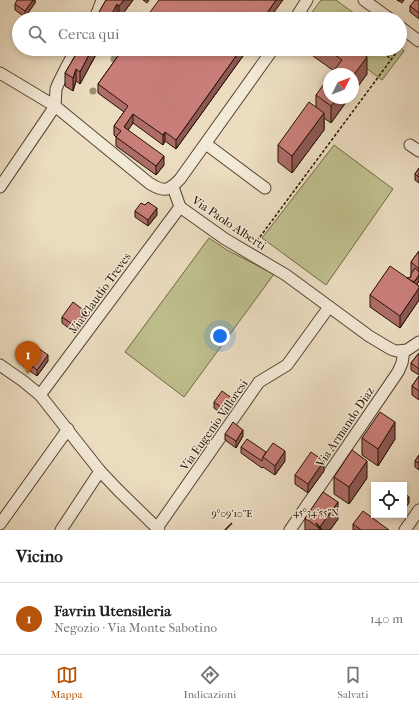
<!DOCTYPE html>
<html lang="it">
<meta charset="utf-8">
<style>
body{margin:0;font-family:"IM FELL French Canon",serif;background:#f2f2f2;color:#222}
.controls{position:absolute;right:12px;bottom:12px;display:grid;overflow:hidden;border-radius:0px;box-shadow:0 2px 6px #0003}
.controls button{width:36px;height:36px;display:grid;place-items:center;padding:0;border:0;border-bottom:1px solid #e0e0e0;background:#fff;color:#222;font:20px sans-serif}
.compass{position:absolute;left:323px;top:68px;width:36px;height:36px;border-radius:50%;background:#fff;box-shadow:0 2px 6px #0003;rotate:48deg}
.you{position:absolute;left:220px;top:336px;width:14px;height:14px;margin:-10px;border:3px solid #fff;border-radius:50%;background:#1a73e8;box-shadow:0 0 0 6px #1a73e833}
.badge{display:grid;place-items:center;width:26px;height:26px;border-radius:50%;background:#b45309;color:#fff;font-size:13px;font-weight:700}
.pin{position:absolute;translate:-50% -33px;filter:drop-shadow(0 1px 2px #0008)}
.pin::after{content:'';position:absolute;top:21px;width:14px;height:12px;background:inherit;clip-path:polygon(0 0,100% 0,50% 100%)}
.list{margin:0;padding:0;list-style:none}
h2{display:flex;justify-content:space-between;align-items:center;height:52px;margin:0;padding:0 16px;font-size:17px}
h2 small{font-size:13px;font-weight:400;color:#767676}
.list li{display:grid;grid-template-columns:26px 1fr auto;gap:12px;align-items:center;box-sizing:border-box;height:72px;padding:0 16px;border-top:1px solid #e0e0e0}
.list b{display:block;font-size:15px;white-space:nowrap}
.list p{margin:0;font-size:13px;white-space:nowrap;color:#767676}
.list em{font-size:13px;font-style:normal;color:#767676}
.icon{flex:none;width:22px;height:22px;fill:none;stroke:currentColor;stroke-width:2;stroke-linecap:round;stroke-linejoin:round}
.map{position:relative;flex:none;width:419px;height:530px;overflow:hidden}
.search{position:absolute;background:#fff;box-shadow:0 2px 6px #0003;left:12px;right:12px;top:12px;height:44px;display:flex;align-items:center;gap:10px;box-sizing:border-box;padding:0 14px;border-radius:22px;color:#767676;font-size:15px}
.sheet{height:124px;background:#fff}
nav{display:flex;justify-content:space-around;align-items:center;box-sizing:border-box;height:56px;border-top:1px solid #e0e0e0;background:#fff;font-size:11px;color:#767676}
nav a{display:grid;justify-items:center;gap:2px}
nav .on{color:#b45309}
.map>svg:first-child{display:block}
.green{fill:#bfbf8e;stroke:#726847}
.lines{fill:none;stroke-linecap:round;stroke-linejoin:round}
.minor-casing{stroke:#564430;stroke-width:13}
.path{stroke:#241100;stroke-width:1.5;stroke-dasharray:3 2;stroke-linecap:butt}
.minor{stroke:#f3e9d7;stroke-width:11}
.tree{fill:#9c8e72}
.wall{fill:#ad6c68;stroke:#241100}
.shaded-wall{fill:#8d5855;stroke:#241100}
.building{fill:#c97e79;stroke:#241100}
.ticks{fill:none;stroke:#241100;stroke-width:1.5}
.labels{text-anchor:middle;stroke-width:3;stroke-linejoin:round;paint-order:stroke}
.street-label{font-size:12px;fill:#241100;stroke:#f3e9d7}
.ticks-label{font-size:10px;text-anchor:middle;fill:#241100;stroke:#f3e9d7;stroke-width:3;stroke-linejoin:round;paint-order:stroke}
</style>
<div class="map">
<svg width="419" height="530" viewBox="0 0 419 530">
<rect width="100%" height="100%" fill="#ecddc1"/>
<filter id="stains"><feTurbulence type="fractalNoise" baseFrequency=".005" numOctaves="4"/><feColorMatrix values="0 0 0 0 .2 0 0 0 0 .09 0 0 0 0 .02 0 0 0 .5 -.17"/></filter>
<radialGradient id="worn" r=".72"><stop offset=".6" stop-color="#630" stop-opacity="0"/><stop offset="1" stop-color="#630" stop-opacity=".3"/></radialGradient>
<!-- green -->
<g class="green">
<path d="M321 0H336L362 19H307Z"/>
<path d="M400 47 404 51 382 80 341 49H400Z"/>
<path d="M334 145 393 189 326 285 262 238Z"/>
<path d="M209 238 227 250 274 274 184 397 125 352Z"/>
</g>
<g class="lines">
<defs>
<g id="minor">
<path d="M364 0 390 19"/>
<path d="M94 19 98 11 102 0"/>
<path d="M295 19 307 0"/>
<path d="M400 27 419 41"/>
<path d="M0 73 55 106 149 183C163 192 168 192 180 179L273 49"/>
<path d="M206 144 265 188"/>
<path d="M410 145 419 151"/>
<path d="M0 187 47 118 55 106 56 89 58 84 67 66 76 49"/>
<path d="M173 187 180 207 225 239 286 275 369 336 389 348 393 350 397 351 407 350 419 342"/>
<path d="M0 365 23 381 40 395 100 471 118 490 159 530"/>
<path d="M40 395 180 207"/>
<path d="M0 524 68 429"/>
<path d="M157 528 259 382 287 365 329 307"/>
<path d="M61 530 100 471"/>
<path d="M290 530 398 372 402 363 404 351"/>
<path d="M405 530 419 510"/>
</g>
</defs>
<!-- minor casing -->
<use href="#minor" class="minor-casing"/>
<!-- path -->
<g class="path">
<path d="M323 19C329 16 334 16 341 19"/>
<path d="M363 19 366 14"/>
<path d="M400 48 404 42"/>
<path d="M380 49 385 53 391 60"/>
<path d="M254 245 399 49"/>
</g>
<!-- minor -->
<use href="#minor" class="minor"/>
</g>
<!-- trees -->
<g class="tree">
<circle cx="114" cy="59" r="3.5"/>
<circle cx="93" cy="91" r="3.5"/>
</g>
<!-- wall -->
<g class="wall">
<path d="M35 0V3L25 17 15 10V4Z"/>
<path d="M106 0H133L119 19 117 16 115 19H95Z"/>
<path d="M143 0H149L147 3Z"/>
<path d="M397 0H404L402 3Z"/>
<path d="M419 0V19L410 12V6Z"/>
<path d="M79 49H99L80 84 76 81 73 91 65 86V73Z"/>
<path d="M123 49H248L176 149 165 141 163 145 133 123 128 130 164 165 156 175 116 146V137L114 135V126L124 112 98 93V84Z"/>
<path d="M313 49H356L367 74 353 93V74L334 71 313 56Z"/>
<path d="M316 95 329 98H349L331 123 324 118V130L292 173 278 162V145L316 107Z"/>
<path d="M419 168V183L415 180V174Z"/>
<path d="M135 211 157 215 148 226 135 217Z"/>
<path d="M419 251V281L417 284 419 286V300L400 328 370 307V295L407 278 411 277V262Z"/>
<path d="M62 317 86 318 75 333 62 323Z"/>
<path d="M419 353V375L411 370V363Z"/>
<path d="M23 360 48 361 37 376 23 366Z"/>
<path d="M419 376V400L412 395V386Z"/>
<path d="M214 402 233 406 225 416 214 408Z"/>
<path d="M225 434 243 436 236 448 225 440Z"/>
<path d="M362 438 395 439 378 466 362 455Z"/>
<path d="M241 447 266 452 285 461 275 475 263 467 262 468 241 453Z"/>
<path d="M419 455V470L415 467V461Z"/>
<path d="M324 471 308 493 295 484V475Z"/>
<path d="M334 477 367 478 349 504 334 494Z"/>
<path d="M305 518 338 519 330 530H305Z"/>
<path d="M353 524 389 530H353Z"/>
</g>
<!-- shaded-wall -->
<g class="shaded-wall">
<path d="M33 0H35V3L25 17V11Z"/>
<path d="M124 0H133L119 19V6Z"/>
<path d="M276 0H283L269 19H263Z"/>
<path d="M117 4V16L115 19H109Z"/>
<path d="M92 49H99L80 84V72Z"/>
<path d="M241 49H248L176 149V140Z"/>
<path d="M367 57V74L353 93V76Z"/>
<path d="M76 69V81L73 91V78Z"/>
<path d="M337 98H349L331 123V106Z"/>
<path d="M324 113V130L292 173V156Z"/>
<path d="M133 114V123L124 136V127Z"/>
<path d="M165 132V141L163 145V135Z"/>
<path d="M164 156V165L156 175V166Z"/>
<path d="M157 208V215L148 226V220Z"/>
<path d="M419 275V281L413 290V284Z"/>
<path d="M419 288V300L400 328V316Z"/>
<path d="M86 312V318L75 333V326Z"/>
<path d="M48 355V361L37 376V370Z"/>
<path d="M233 399V406L225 416V410Z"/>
<path d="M395 422V439L378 466V449Z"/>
<path d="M243 430V436L236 448V441Z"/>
<path d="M285 451V461L275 475V466Z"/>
<path d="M324 461V471L308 493V484Z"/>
<path d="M367 461V478L349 504V487Z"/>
<path d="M409 497V503L404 510V504Z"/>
<path d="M338 502V519L330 530H319V528Z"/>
</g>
<!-- building -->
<g class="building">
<path d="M17 0H33L25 11 15 4Z"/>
<path d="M106 0H124L119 6 117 4 109 19H95Z"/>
<path d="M159 0H276L263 19H145Z"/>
<path d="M415 0H419V13L410 6Z"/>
<path d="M79 49H92L80 72 76 69 73 78 65 73Z"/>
<path d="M123 49H241L176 140 165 132 163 135 133 114 124 127 164 156 156 166 116 137 121 131 114 126 128 106 98 84Z"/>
<path d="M327 49H356L367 57 353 76V74H331L342 60Z"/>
<path d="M329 77V98H337L331 106 316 95Z"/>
<path d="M309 102 324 113 292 156 278 145Z"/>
<path d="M419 168V177L415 174Z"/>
<path d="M148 202 157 208 148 220 135 211 141 203 145 205Z"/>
<path d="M419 251V269L411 262Z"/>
<path d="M390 266 419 286V288L400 316 370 295Z"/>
<path d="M415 268 419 272V275L414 282 407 278 411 277V274Z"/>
<path d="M73 302 86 312 75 326 62 317Z"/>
<path d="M34 345 48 355 37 370 23 360Z"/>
<path d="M419 353V369L411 363Z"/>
<path d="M419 376V391L412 386Z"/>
<path d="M222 391 233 399 225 410 214 402Z"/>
<path d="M380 412 395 422 378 449 362 438Z"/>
<path d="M233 422 243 430 236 441 225 434Z"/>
<path d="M247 439 266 452 263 457 262 461 241 447Z"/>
<path d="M273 443 285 451 275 466 263 457Z"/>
<path d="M352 450 367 461 349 487 334 477Z"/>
<path d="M311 452 324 461 308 484 295 475Z"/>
<path d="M419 455V463L415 461Z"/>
<path d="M323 492 338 502 319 528 305 518Z"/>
<path d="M404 493 409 497 404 504Z"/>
<path d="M363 511 389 530H361L353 524Z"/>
</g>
<!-- ticks -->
<path class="ticks" d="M316 523 322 530M225 530 232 523"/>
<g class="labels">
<!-- street labels -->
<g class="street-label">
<text transform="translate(229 223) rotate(34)" y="4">Via Paolo Alberti</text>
<text transform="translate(100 293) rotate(-54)" y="4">Via Claudio Treves</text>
<text transform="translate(214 425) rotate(-55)" y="4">Via Eugenio Villoresi</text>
<text transform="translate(345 427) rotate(-56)" y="4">Via Armando Diaz</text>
</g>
</g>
<g class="ticks-label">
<text x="316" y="516">45°34'55"N</text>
<text x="232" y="517">9°09'10"E</text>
</g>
<rect width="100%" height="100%" filter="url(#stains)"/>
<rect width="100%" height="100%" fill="url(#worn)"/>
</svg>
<div class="controls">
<button><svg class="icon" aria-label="locate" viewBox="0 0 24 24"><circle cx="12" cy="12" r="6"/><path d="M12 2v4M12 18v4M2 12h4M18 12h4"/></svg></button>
</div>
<svg class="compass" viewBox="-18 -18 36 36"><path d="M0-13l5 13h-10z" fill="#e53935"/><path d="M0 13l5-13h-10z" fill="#767676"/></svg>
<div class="you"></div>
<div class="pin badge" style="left:28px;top:374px">1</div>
<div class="search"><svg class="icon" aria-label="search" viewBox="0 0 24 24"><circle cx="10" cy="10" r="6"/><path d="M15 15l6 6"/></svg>Cerca qui</div>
</div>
<section class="sheet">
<h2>Vicino<small></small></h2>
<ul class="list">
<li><span class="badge">1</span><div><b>Favrin Utensileria</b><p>Negozio · Via Monte Sabotino</p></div><em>140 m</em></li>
</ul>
</section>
<nav>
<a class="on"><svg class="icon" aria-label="map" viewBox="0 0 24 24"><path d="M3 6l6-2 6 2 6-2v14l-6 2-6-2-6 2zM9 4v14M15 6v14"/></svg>Mappa</a>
<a><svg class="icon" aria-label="directions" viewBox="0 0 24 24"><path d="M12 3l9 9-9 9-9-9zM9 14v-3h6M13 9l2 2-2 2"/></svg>Indicazioni</a>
<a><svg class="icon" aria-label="saved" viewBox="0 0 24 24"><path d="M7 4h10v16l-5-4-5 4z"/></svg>Salvati</a>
</nav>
